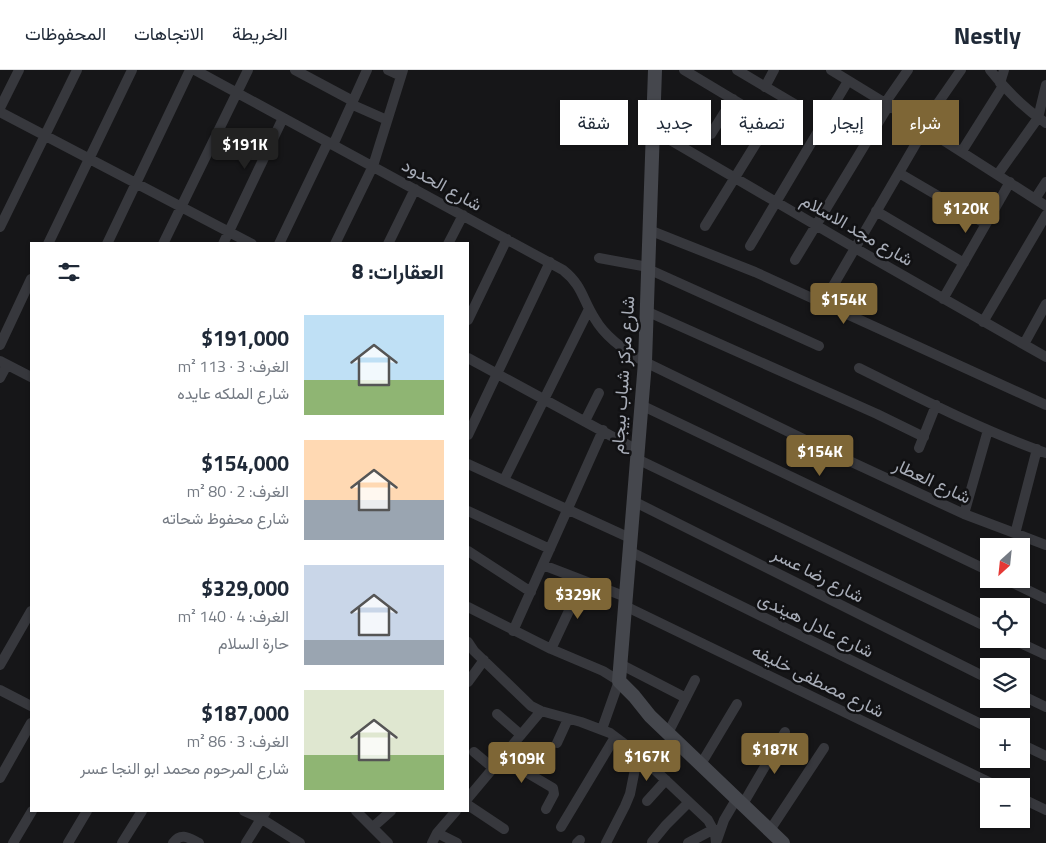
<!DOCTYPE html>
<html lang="ar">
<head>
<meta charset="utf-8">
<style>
  :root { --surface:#fff; --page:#f6f6f7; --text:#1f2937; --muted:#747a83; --line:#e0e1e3; --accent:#7e6636 }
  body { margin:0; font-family:"Titillium Web",Vazirmatn,sans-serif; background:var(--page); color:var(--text); direction:rtl; height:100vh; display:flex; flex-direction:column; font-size:19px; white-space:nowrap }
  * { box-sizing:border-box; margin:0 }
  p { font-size:16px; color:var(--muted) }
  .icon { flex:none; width:28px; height:28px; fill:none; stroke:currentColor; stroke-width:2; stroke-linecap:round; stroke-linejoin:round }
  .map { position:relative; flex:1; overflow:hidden; direction:ltr }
  .panel { position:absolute; left:30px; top:172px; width:439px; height:570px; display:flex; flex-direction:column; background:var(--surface); border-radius:0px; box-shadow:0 1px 4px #0004; direction:rtl }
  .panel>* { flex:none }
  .banner { position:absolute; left:484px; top:30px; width:475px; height:45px; direction:rtl; display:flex; gap:10px }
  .needle { width:32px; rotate:207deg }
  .controls { position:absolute; left:980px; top:468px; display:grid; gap:10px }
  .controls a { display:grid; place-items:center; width:50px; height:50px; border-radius:0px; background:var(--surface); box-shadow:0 1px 4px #0004; font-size:25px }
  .price { position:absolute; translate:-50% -42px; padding:0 11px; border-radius:5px; background:var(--accent); color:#fff; font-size:16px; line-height:32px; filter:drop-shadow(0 1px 2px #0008) }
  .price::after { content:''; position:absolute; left:50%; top:30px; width:15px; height:11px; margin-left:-8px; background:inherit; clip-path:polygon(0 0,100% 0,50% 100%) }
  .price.current { background:#222; color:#fff }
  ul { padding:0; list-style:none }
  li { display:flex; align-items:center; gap:15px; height:125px; padding:0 25px }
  li span { display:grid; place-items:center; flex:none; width:140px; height:100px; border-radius:0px; color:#555 }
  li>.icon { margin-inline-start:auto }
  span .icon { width:60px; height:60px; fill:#fffc; stroke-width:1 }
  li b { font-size:21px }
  h2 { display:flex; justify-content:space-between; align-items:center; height:60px; padding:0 25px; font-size:21px }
  .chip { padding:0 18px; border-radius:0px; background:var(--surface); box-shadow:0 1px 4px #0004; font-size:18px; line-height:45px }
  .chip.current { background:var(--accent); color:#fff }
  header { display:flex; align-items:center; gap:30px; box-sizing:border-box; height:70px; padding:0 25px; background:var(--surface); border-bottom:1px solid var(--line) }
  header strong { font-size:24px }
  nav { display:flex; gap:28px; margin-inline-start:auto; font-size:18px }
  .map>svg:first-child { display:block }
</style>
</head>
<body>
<header>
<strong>Nestly</strong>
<nav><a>الخريطة</a><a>الاتجاهات</a><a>المحفوظات</a></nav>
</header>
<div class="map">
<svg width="1046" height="773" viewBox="0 0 1046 773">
  <rect width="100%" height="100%" fill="#161618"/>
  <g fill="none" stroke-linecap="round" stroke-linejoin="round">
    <!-- street -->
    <path stroke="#37383d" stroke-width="10" d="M195,0L563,200C583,216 582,229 595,249C606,268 625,281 645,292L830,382L964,444L1046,475
      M295,0L351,30L353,35L387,50
      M388,0L401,6
      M684,0L764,48L766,54L765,59L705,156
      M737,0L798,36
      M831,0L885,33L1046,136
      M990,0C1006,20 1025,39 1046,53
      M1000,13L1004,0
      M765,17L774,0
      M885,33L908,0
      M0,38L19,0
      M0,42L252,174
      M922,56L961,0
      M653,60L855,178L1046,287
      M711,64L733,29
      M333,75L367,0
      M962,81L1003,16
      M899,103L986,154
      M998,104L1038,48L1046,15
      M1035,129L1046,112
      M876,141L964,193
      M0,157L77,0
      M649,160L755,202L1046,335
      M48,174L132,0
      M107,174L190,0
      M163,174L248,0
      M223,174L283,48
      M279,174L328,72
      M335,174L373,96L403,0
      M388,174L415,119
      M448,174L463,145
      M750,176L848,11
      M599,188L648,197
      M795,190L889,35
      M648,199L819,276
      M833,216L925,58
      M943,229L1010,112
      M646,241L877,344L924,367
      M468,250L507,169
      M983,252L1046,145
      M1024,274L1046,234
      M0,275L31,209
      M468,288L637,380
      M0,291L31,307
      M859,298C920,328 981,360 1046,383
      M0,308L7,295
      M641,335L989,501
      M585,351L599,323
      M468,365L550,192
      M919,378L936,335
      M637,389L989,558
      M468,394L630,468
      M504,410L589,239
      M633,431L989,609
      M468,441L550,479
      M964,444L988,360
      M1015,464L1037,379
      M468,481L531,522
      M629,481L989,658
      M543,495L626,527
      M1005,509L1046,529
      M625,536L997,716
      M468,537L551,579L603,601L619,611L602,659
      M513,561L603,360
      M1012,569L1046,585
      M468,572L474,581L531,636L541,641L581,652L610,663L638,684L708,750L715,763L716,773
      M551,579L583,511
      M620,594L686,628
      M0,595L31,541
      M468,612L484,590
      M0,620L31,636
      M1021,625L1046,637
      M497,644L521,665
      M668,663L695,610
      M557,673L568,649
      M1021,674L1046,686
      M474,682L493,698
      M502,688L553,718L554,724L546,739
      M701,694L737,634
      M0,708L31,653
      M468,728L541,641
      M1021,728L1046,740
      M647,731L666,710
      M743,734L785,662
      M468,735L504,759
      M244,741L262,749L300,773
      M356,741L388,773
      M373,757L391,741
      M561,757L615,667
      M770,760L824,678
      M437,763L457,773
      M717,770L724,750L737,728
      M652,772L666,755L689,732
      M13,773L32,741
      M68,773L87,741
      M122,773L142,741
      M173,773C181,762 189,768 199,773
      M246,773L266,741
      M432,773L437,763L456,741
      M577,773L580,770
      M606,773L625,736L630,724L638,684
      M688,773L714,759"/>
    <!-- secondary -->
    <path stroke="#45474d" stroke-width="14" d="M655,0L645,292L619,611L634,626L650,646L783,773"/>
  </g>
  <g text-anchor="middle" stroke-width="5" stroke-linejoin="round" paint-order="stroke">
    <!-- street labels -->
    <g font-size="18" fill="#a8adb8" stroke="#111113">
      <text transform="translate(442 115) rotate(29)" y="6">شارع الحدود</text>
      <text transform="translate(857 160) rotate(30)" y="6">شارع مجد الاسلام</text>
      <text transform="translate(623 305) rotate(-86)" y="6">شارع مركز شباب بيجام</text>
      <text transform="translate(932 411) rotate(25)" y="6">شارع العطار</text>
      <text transform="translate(818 505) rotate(27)" y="6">شارع رضا عسر</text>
      <text transform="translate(816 555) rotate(26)" y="6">شارع عادل هيندى</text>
      <text transform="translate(818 611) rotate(26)" y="6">شارع مصطفى خليفه</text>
    </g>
  </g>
</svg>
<div class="controls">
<a><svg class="needle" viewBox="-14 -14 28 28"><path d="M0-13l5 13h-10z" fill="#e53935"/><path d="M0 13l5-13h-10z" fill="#747a83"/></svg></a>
<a><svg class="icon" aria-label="locate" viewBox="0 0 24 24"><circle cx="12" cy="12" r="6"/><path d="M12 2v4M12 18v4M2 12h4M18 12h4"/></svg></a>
<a><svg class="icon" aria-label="layers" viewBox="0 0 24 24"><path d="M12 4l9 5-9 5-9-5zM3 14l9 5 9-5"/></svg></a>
<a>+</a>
<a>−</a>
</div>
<b class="price current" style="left:245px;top:100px">$191K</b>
<b class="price" style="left:966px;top:164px">$120K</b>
<b class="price" style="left:844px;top:255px">$154K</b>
<b class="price" style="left:820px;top:407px">$154K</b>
<b class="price" style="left:578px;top:550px">$329K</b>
<b class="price" style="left:775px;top:705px">$187K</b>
<b class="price" style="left:647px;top:712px">$167K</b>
<b class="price" style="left:522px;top:714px">$109K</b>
<div class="banner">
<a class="chip current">شراء</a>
<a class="chip">إيجار</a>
<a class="chip">تصفية</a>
<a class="chip">جديد</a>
<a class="chip">شقة</a>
</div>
<section class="panel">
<h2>العقارات: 8<svg class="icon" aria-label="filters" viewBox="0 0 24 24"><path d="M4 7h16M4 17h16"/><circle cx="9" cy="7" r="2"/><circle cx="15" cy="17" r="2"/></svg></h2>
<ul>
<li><span style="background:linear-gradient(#bfe0f5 65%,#8fb573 0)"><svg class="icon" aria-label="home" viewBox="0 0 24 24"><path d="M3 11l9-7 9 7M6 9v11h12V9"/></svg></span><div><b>$191,000</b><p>الغرف: 3 · 113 m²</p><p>شارع الملكه عايده</p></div></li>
<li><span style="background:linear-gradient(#ffd9b3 60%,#9aa5b1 0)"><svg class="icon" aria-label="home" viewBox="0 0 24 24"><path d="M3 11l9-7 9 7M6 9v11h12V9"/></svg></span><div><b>$154,000</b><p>الغرف: 2 · 80 m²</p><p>شارع محفوظ شحاته</p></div></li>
<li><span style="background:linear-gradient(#c9d6e8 75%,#9aa5b1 0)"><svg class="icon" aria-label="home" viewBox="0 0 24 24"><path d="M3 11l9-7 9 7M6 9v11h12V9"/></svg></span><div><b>$329,000</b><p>الغرف: 4 · 140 m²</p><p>حارة السلام</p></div></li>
<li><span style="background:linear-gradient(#dfe7d0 65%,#8fb573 0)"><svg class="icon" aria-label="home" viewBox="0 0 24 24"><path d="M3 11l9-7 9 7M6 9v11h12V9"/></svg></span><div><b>$187,000</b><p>الغرف: 3 · 86 m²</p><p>شارع المرحوم محمد ابو النجا عسر</p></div></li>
</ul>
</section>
</div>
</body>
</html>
